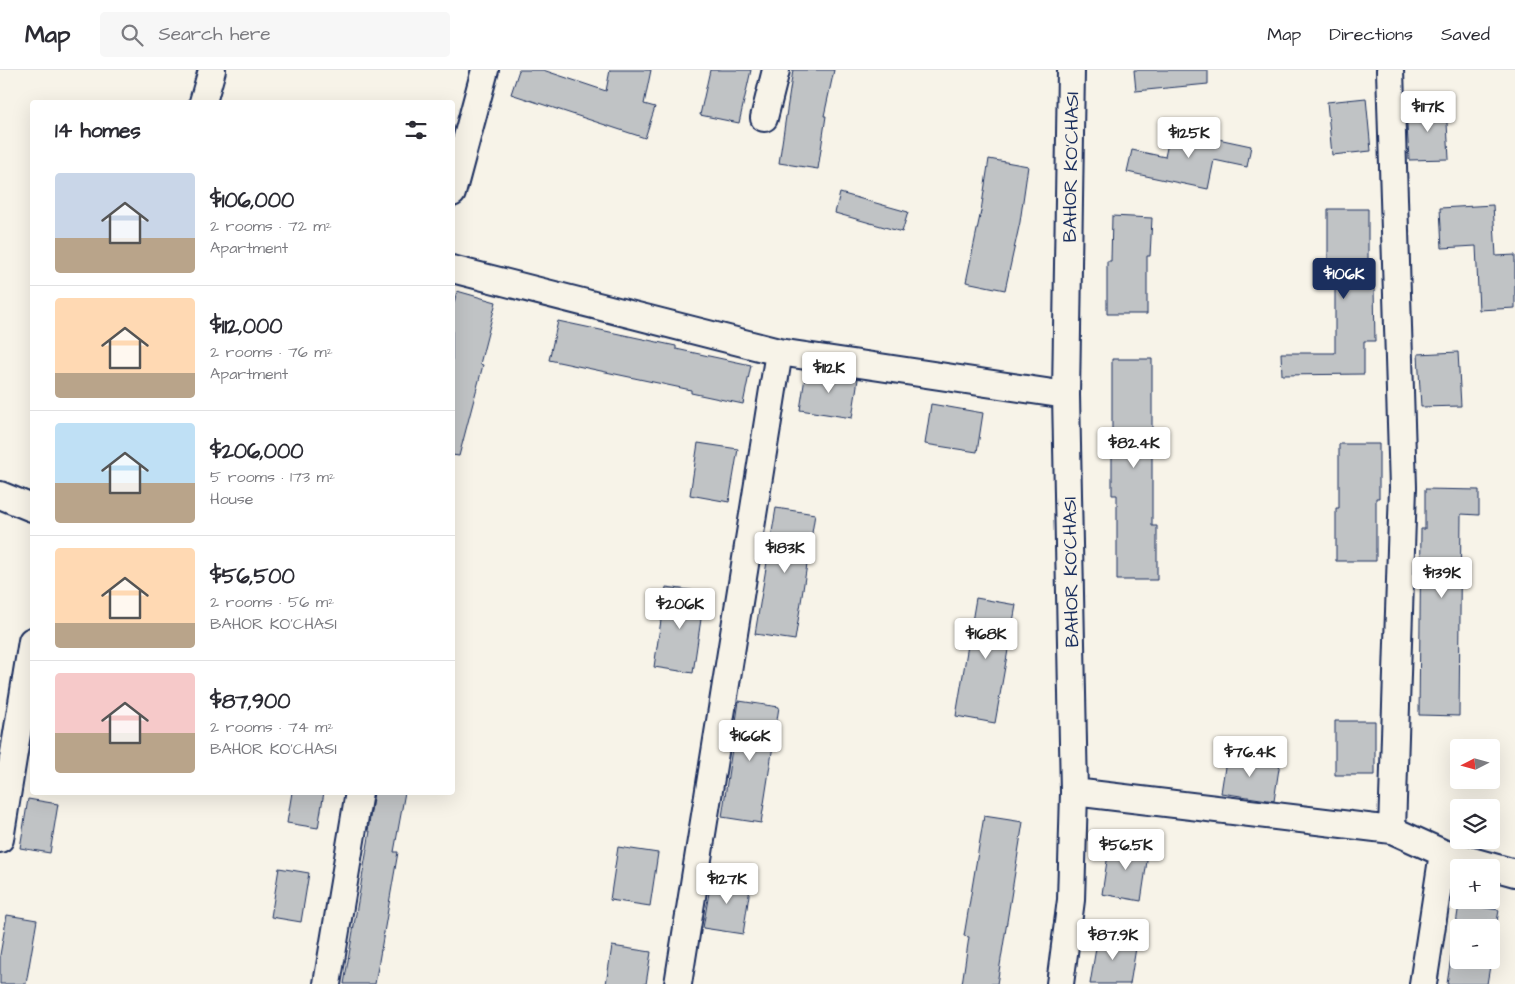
<!DOCTYPE html>
<html lang="en">
<head>
<meta charset="utf-8">
<style>
  :root { --surface:#fff; --page:#f7f7f7; --text:#2b2b33; --muted:#7c7c81; --line:#e1e1e2; --accent:#1b2f5e }
  body { margin:0; font-family:"Architects Daughter",sans-serif; background:var(--page); color:var(--text); height:100vh; display:flex; flex-direction:column; font-size:19px; white-space:nowrap }
  * { box-sizing:border-box; margin:0 }
  p { font-size:16px; color:var(--muted) }
  .icon { flex:none; width:28px; height:28px; fill:none; stroke:currentColor; stroke-width:2; stroke-linecap:round; stroke-linejoin:round }
  .map { position:relative; flex:1; overflow:hidden }
  .details { position:absolute; left:30px; top:30px; width:425px; height:695px; display:flex; flex-direction:column; background:var(--surface); border-radius:5px; box-shadow:0 5px 20px #0002 }
  .details>* { flex:none }
  .needle { width:32px; rotate:264deg }
  .controls { position:absolute; left:1450px; top:669px; display:grid; gap:10px }
  .controls a { display:grid; place-items:center; width:50px; height:50px; border-radius:5px; background:var(--surface); box-shadow:0 5px 20px #0002; font-size:25px }
  .price { position:absolute; translate:-50% -42px; padding:0 11px; border-radius:5px; background:#fff; color:#222; font-size:16px; line-height:32px; filter:drop-shadow(0 1px 2px #0008) }
  .price::after { content:''; position:absolute; left:50%; top:30px; width:15px; height:11px; margin-left:-8px; background:inherit; clip-path:polygon(0 0,100% 0,50% 100%) }
  .price.on { background:var(--accent); color:#fff }
  ul { padding:0; list-style:none }
  li { display:flex; align-items:center; gap:15px; height:125px; padding:0 25px }
  li+li { border-top:1px solid var(--line) }
  li span { display:grid; place-items:center; flex:none; width:140px; height:100px; border-radius:5px; color:#555 }
  li>.icon { margin-inline-start:auto }
  span .icon { width:60px; height:60px; fill:#fffc; stroke-width:1 }
  li b { font-size:21px }
  h2 { display:flex; justify-content:space-between; align-items:center; height:60px; padding:0 25px; font-size:21px }
  header { display:flex; align-items:center; gap:30px; box-sizing:border-box; height:70px; padding:0 25px; background:var(--surface); border-bottom:1px solid var(--line) }
  header strong { font-size:24px }
  nav { display:flex; gap:28px; margin-inline-start:auto; font-size:18px }
  .search { width:350px; height:45px; background:var(--page); display:flex; align-items:center; gap:12px; box-sizing:border-box; padding:0 18px; border-radius:5px; color:var(--muted); font-size:19px }
  .map>svg:first-child { display:block }
</style>
</head>
<body>
<header>
<strong>Map</strong>
<div class="search"><svg class="icon" aria-label="search" viewBox="0 0 24 24"><circle cx="10" cy="10" r="6"/><path d="M15 15l6 6"/></svg>Search here</div>
<nav><a>Map</a><a>Directions</a><a>Saved</a></nav>
</header>
<div class="map">
<svg width="1515" height="914" viewBox="0 0 1515 914">
  <rect width="100%" height="100%" fill="#f7f3e8"/>
  <filter id="ink" filterUnits="userSpaceOnUse"><feTurbulence type="fractalNoise" baseFrequency=".02" numOctaves="2"/><feDisplacementMap in="SourceGraphic" scale="10" xChannelSelector="R" yChannelSelector="G"/><feConvolveMatrix kernelMatrix="1 2 1 2 8 2 1 2 1" color-interpolation-filters="sRGB"/></filter>
  <g filter="url(#ink)">
    <!-- building -->
    <path fill="#c0c3c5" stroke="#1b2f5e" d="M519,0H543L606,21L610,0H651L644,34L655,37L645,68L511,24Z
      M710,0H751L739,53L700,45Z
      M793,0H834L824,46H826L818,99L779,93Z
      M1134,0H1208V14L1136,21Z
      M1366,28L1371,81L1332,85L1327,32Z
      M1446,35L1449,89L1409,90L1406,37Z
      M1171,59L1251,76L1247,97L1214,90L1208,119L1127,102L1132,80L1165,87Z
      M989,89L1028,96L1020,152L1005,220L966,212L981,141Z
      M840,123L908,142L902,162L835,143Z
      M1493,135L1496,186L1515,185V238L1479,240L1476,176L1442,178L1440,138Z
      M1328,139H1368V218H1374L1375,271H1364V304L1282,305L1281,283H1335V192H1328Z
      M1112,146L1152,148L1150,186H1147V244H1107V191H1111Z
      M457,221L496,232L480,294L483,295L459,386L452,385V240Z
      M558,251L676,276V279L751,295L743,334L691,323V320L549,290Z
      M1458,282L1461,336L1421,337L1418,284Z
      M1112,289H1152V456H1157V510H1117V425H1112Z
      M806,301L858,309L852,348L800,340Z
      M931,334L983,343L977,382L925,374Z
      M698,373L738,379L729,432L690,425Z
      M1339,374H1379V428H1376V491H1336V438H1339Z
      M1425,419L1479,420V445L1461,444L1459,646L1419,645L1421,459H1425Z
      M776,438L815,444L795,570L755,564Z
      M666,517L705,522L693,603L654,597Z
      M976,528L1016,535L995,653L956,646Z
      M739,631L779,637L761,753L722,747Z
      M1335,651H1375V705H1335Z
      M1227,684L1280,692L1274,731L1221,723Z
      M292,722H324L318,758L287,753Z
      M374,722H405L394,782H398L375,914H344L370,761H368Z
      M28,729L58,734L50,783L20,778Z
      M984,746L1023,752L997,914H962L969,867L964,866Z
      M1110,771L1149,778L1141,831L1102,824Z
      M618,777L658,783L650,836L610,830Z
      M279,798L309,803L301,852L271,847Z
      M712,805L751,812L743,864L703,858Z
      M1459,834L1499,840L1491,887V858H1459V890H1491L1487,914H1447Z
      M7,845L37,850L26,914H0V885Z
      M1098,866L1137,872L1130,914H1090Z
      M612,876L651,882L646,914H606Z"/>
    <g fill="none" stroke-linecap="round" stroke-linejoin="round">
      <defs>
        <path id="minor" d="M1390,0L1403,417L1392,760
          M203,32L212,0
          M764,48L776,0
          M452,123L485,0
          M452,199L779,282L1066,325
          M0,425L32,438
          M1074,722L1392,760L1443,783L1515,803
          M0,769L32,571
          M327,914L359,722
          M678,914L779,282
          M1060,914L1071,830L1074,722L1066,325L1071,0
          M1423,914L1443,783"/>
      </defs>
      <!-- minor casing -->
      <use href="#minor" stroke="#1b2f5e" stroke-width="30"/>
      <!-- minor -->
      <use href="#minor" stroke="#f7f3e8" stroke-width="26"/>
    </g>
  </g>
  <g text-anchor="middle" stroke-width="4.5" stroke-linejoin="round" paint-order="stroke">
    <!-- street labels -->
    <g font-size="19" fill="#1b2f5e" stroke="#f7f3e8">
      <text transform="translate(1070 97) rotate(-89)" y="7">BAHOR KO'CHASI</text>
      <text transform="translate(1070 502) rotate(-91)" y="7">BAHOR KO'CHASI</text>
    </g>
  </g>
</svg>
<div class="controls">
<a><svg class="needle" viewBox="-14 -14 28 28"><path d="M0-13l5 13h-10z" fill="#e53935"/><path d="M0 13l5-13h-10z" fill="#7c7c81"/></svg></a>
<a><svg class="icon" aria-label="layers" viewBox="0 0 24 24"><path d="M12 4l9 5-9 5-9-5zM3 14l9 5 9-5"/></svg></a>
<a>+</a>
<a>−</a>
</div>
<b class="price" style="left:1428px;top:63px">$117K</b>
<b class="price" style="left:1189px;top:89px">$125K</b>
<b class="price on" style="left:1344px;top:230px">$106K</b>
<b class="price" style="left:829px;top:324px">$112K</b>
<b class="price" style="left:1134px;top:399px">$82.4K</b>
<b class="price" style="left:785px;top:504px">$183K</b>
<b class="price" style="left:1442px;top:529px">$139K</b>
<b class="price" style="left:680px;top:560px">$206K</b>
<b class="price" style="left:986px;top:590px">$168K</b>
<b class="price" style="left:750px;top:692px">$166K</b>
<b class="price" style="left:1250px;top:708px">$76.4K</b>
<b class="price" style="left:1126px;top:801px">$56.5K</b>
<b class="price" style="left:727px;top:835px">$127K</b>
<b class="price" style="left:1113px;top:891px">$87.9K</b>
<section class="details">
<h2>14 homes<svg class="icon" aria-label="filters" viewBox="0 0 24 24"><path d="M4 7h16M4 17h16"/><circle cx="9" cy="7" r="2"/><circle cx="15" cy="17" r="2"/></svg></h2>
<ul>
<li><span style="background:linear-gradient(#c9d6e8 65%,#b9a48a 0)"><svg class="icon" aria-label="home" viewBox="0 0 24 24"><path d="M3 11l9-7 9 7M6 9v11h12V9"/></svg></span><div><b>$106,000</b><p>2 rooms · 72 m²</p><p>Apartment</p></div></li>
<li><span style="background:linear-gradient(#ffd9b3 75%,#b9a48a 0)"><svg class="icon" aria-label="home" viewBox="0 0 24 24"><path d="M3 11l9-7 9 7M6 9v11h12V9"/></svg></span><div><b>$112,000</b><p>2 rooms · 76 m²</p><p>Apartment</p></div></li>
<li><span style="background:linear-gradient(#bfe0f5 60%,#b9a48a 0)"><svg class="icon" aria-label="home" viewBox="0 0 24 24"><path d="M3 11l9-7 9 7M6 9v11h12V9"/></svg></span><div><b>$206,000</b><p>5 rooms · 173 m²</p><p>House</p></div></li>
<li><span style="background:linear-gradient(#ffd9b3 75%,#b9a48a 0)"><svg class="icon" aria-label="home" viewBox="0 0 24 24"><path d="M3 11l9-7 9 7M6 9v11h12V9"/></svg></span><div><b>$56,500</b><p>2 rooms · 56 m²</p><p>BAHOR KO'CHASI</p></div></li>
<li><span style="background:linear-gradient(#f6c9c9 60%,#b9a48a 0)"><svg class="icon" aria-label="home" viewBox="0 0 24 24"><path d="M3 11l9-7 9 7M6 9v11h12V9"/></svg></span><div><b>$87,900</b><p>2 rooms · 74 m²</p><p>BAHOR KO'CHASI</p></div></li>
</ul>
</section>
</div>
</body>
</html>
